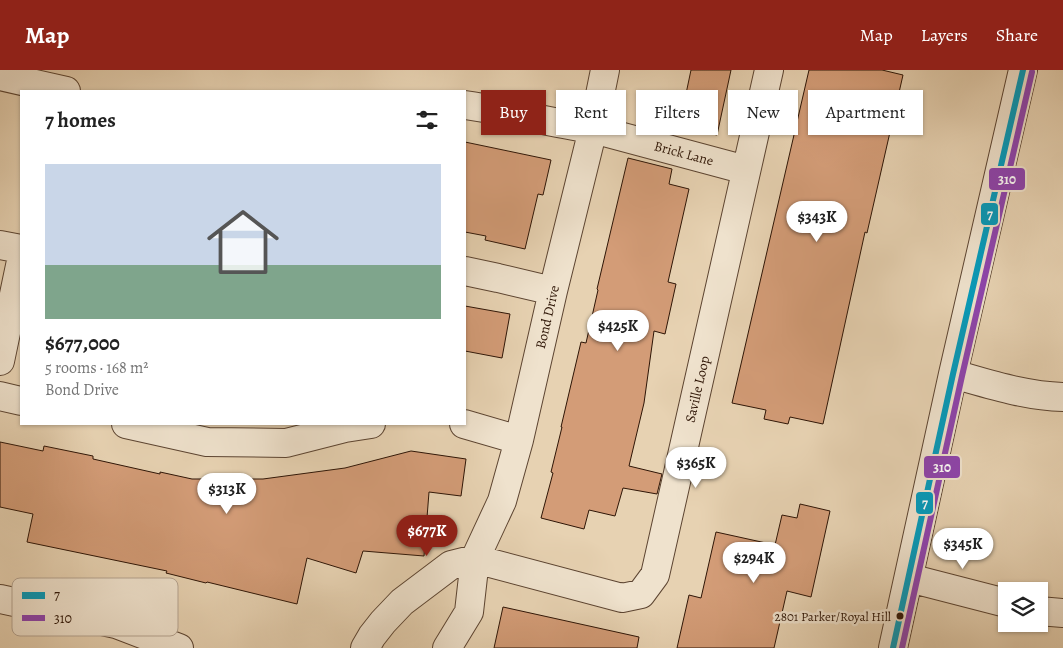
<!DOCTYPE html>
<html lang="en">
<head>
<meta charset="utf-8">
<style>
  :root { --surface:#fff; --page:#f2f2f2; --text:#222; --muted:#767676; --line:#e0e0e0; --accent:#8f2418 }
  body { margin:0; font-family:Alegreya,serif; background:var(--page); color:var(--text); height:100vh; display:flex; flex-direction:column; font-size:19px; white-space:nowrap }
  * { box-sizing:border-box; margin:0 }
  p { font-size:16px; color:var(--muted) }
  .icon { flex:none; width:28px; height:28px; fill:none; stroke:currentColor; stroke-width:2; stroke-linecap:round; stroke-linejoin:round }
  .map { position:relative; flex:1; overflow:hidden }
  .drawer { position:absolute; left:20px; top:20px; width:446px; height:335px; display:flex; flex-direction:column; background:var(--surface); border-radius:0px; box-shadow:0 1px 4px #0004 }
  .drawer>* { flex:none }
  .hud { position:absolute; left:481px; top:20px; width:475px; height:45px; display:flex; gap:10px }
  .tools { position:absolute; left:998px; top:512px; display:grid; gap:10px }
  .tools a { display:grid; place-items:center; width:50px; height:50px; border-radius:0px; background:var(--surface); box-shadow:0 1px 4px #0004; font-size:25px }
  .price { position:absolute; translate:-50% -42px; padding:0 11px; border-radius:18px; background:#fff; color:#222; font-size:16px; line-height:32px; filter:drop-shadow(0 1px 2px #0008) }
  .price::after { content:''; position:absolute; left:50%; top:30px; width:15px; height:11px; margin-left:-8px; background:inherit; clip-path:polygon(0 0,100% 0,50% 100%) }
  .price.on { background:var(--accent); color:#fff }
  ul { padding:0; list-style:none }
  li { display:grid; align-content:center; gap:10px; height:265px; padding:0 25px }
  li+li { border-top:1px solid var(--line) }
  li span { display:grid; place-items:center; height:155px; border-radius:0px; color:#555 }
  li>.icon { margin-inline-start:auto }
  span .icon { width:90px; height:90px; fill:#fffc; stroke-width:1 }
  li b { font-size:21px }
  h2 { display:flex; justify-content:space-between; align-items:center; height:60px; padding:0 25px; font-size:21px }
  .pill { padding:0 18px; border-radius:0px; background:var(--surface); box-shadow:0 1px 4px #0004; font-size:18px; line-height:45px }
  .pill.on { background:var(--accent); color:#fff }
  header { display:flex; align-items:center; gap:30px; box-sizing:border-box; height:70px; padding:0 25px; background:var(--accent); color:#fff }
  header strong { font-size:24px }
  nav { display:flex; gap:28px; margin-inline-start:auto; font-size:18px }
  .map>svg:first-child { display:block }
</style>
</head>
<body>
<header>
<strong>Map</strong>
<nav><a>Map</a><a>Layers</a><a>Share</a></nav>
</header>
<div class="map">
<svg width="1063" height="578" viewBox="0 0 1063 578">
  <rect width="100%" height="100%" fill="#e7d2b2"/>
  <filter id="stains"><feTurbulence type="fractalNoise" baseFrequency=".004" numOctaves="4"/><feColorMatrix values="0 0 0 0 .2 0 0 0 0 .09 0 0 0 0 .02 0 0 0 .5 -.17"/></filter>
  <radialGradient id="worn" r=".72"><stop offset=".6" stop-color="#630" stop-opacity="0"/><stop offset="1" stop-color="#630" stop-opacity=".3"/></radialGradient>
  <!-- building -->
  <path fill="#d39c77" stroke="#2e1506" d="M691,0H731L717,65L679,57Z
    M809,0H882L903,5L867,163L865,162L823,354L790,347L788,354L764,349L766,340L732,333Z
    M465,72L551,90L543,125L538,124L525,179L485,170L486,166L465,162Z
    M628,88L672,99L669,114L689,119L668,212L676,214L665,264L654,261L644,333L629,396L662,404L657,424L623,418L615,446L589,440L584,459L541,448L553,403L551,402L562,357H561L581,272L586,273L598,220L597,219Z
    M465,236L510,244L502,288L465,281Z
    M0,372L43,381L44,376L93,386V389L160,404V402L192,409H263L345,398L411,381L466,389L461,426L429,422L424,486L363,481L356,503L307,488L297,534L207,512L206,513L166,503L167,501L27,472L33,444L0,437Z
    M800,434L830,441L811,527L787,521L774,578H677L689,525L701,528L716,462L775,475L782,445L797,448Z
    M503,537L639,567L637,578H494Z"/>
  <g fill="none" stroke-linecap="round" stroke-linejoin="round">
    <defs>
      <path id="minor" d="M0,6L66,21
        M465,35C508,41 550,53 593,59L746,100
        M0,175L21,179
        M465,201L498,208L553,221
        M0,291L21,191
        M953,304C989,314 1025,326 1063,327
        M0,326L21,331
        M126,354L207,372L286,373L345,358L371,354
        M464,354L519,370
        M909,508L1006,533
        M0,529L116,554L179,578
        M1039,541L1063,543
        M365,578L372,566L383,552L402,532L451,495L475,489L622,528L641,524L655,505L769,0
        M447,578L469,542L475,489L502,431L519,370L553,221L593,59L605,0
        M893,578L953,304L1023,0"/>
    </defs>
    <!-- minor casing -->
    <use href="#minor" stroke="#5c4431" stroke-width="30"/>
    <!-- minor -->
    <use href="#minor" stroke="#efe2cd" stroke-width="28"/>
    <defs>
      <path id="bus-1" d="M893,578L953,304L1023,0"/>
      <path id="bus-2" d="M902,578L962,306L1032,2"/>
    </defs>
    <!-- bus-1 casing -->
    <use href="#bus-1" stroke="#efe2cd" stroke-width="10"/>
    <!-- bus-2 casing -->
    <use href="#bus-2" stroke="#efe2cd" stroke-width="10"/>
    <!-- bus-1 -->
    <use href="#bus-1" stroke="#059aba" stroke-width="6"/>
    <!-- bus-2 -->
    <use href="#bus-2" stroke="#8e44ad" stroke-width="6"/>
  </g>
  <!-- markers -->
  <circle fill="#2e1506" stroke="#efe2cd" stroke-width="2" cx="900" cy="546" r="4.5"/>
  <g text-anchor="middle" stroke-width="5" stroke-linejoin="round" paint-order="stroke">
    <!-- bus labels -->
    <g font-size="13" fill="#2e1506" stroke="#efe2cd" text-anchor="end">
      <text x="891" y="551">2801 Parker/Royal Hill</text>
    </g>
    <!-- street labels -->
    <g font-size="14" fill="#2e1506" stroke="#efe2cd">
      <text transform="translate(684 83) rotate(15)" y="5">Brick Lane</text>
      <text transform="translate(547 247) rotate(-77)" y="5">Bond Drive</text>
      <text transform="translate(697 319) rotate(-77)" y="5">Saville Loop</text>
    </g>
  </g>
  <!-- legend -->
  <rect x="12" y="508" width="166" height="58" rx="8" fill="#efe2cd" stroke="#b5a491" stroke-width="1"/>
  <rect x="22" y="522" width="23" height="7" fill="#059aba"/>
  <rect x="22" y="545" width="23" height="6" fill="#8e44ad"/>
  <g font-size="14" fill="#2e1506">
    <text x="54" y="530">7</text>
    <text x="54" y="553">310</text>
  </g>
  <g stroke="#efe2cd" stroke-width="2">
    <rect x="988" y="97" width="38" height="24" rx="5" fill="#8e44ad"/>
    <rect x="980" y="132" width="19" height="24" rx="5" fill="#059aba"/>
    <rect x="923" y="385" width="38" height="24" rx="5" fill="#8e44ad"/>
    <rect x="915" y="421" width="19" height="24" rx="5" fill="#059aba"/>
  </g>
  <g font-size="14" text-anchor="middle" font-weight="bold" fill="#fff">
    <text x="1007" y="114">310</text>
    <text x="990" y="149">7</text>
    <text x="942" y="402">310</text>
    <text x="925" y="438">7</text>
  </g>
  <rect width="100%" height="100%" filter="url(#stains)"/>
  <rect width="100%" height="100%" fill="url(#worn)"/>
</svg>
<div class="tools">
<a><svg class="icon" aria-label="layers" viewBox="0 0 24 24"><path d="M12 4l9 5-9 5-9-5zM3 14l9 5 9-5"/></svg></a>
</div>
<b class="price" style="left:817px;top:173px">$343K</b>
<b class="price" style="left:618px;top:282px">$425K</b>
<b class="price" style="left:696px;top:419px">$365K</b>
<b class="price" style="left:227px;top:445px">$313K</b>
<b class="price on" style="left:427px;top:487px">$677K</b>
<b class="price" style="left:963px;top:500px">$345K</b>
<b class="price" style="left:754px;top:514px">$294K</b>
<div class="hud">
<a class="pill on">Buy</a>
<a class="pill">Rent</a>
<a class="pill">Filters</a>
<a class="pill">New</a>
<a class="pill">Apartment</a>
</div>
<section class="drawer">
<h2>7 homes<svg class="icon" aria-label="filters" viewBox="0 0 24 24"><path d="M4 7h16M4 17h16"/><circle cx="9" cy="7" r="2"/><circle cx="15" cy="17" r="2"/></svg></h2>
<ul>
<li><span style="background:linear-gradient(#c9d6e8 65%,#7fa58c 0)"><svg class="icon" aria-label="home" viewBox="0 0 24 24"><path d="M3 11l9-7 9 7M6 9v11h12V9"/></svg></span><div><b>$677,000</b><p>5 rooms · 168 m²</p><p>Bond Drive</p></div></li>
</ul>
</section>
</div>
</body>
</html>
